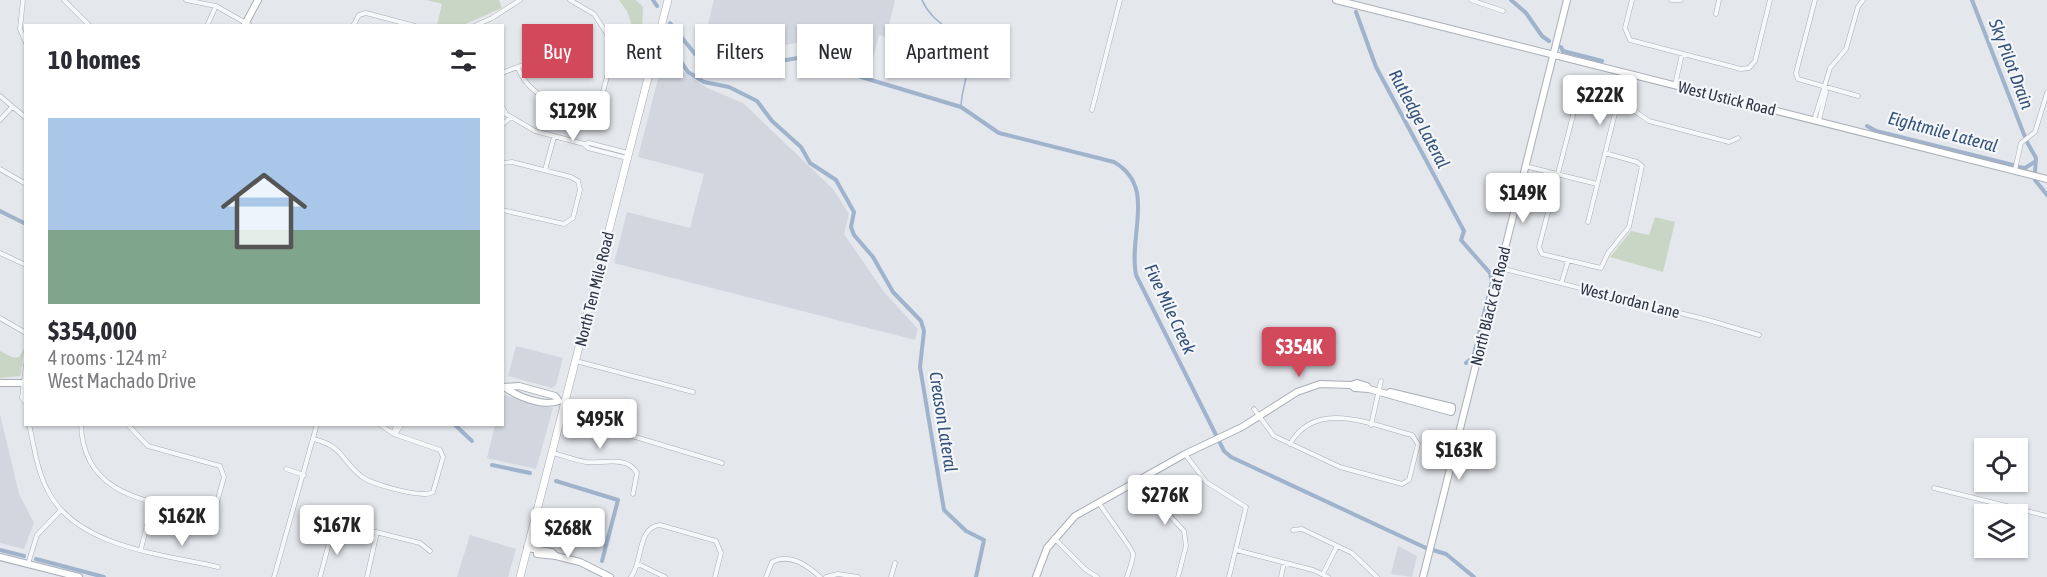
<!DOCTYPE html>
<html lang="en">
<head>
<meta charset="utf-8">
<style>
  :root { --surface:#fff; --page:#f7f7f7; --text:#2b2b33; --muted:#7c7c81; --accent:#d1495b }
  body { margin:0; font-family:"Asap Condensed",sans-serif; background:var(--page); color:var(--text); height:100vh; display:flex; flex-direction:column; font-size:22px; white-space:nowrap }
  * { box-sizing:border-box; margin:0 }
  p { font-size:20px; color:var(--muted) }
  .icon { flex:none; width:33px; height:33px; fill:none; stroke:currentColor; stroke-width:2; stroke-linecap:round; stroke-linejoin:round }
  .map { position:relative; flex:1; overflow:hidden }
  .panel { position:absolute; left:24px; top:24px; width:480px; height:402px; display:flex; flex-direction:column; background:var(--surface); border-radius:0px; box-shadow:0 2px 4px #0004 }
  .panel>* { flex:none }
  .hud { position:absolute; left:522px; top:24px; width:570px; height:54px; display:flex; gap:12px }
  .fabs { position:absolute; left:1974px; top:438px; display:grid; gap:12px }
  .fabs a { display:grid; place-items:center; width:54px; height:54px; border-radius:0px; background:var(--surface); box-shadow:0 2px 4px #0004; font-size:30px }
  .price { position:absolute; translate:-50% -51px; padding:0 14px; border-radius:6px; background:#fff; color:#222; font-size:20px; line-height:39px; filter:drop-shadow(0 2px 3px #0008) }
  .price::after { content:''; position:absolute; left:50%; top:36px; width:18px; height:14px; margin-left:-9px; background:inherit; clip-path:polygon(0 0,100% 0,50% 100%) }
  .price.on { background:var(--accent); color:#fff }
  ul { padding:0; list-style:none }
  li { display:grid; align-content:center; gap:12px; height:318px; padding:0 24px }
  li span { display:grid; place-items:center; height:186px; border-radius:0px; color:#555 }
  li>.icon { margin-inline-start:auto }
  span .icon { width:108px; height:108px; fill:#fffc; stroke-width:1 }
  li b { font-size:26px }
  h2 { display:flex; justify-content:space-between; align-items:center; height:72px; padding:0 24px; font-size:26px }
  .chip { padding:0 21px; border-radius:0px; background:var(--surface); box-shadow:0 2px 4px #0004; font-size:21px; line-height:54px }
  .chip.on { background:var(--accent); color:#fff }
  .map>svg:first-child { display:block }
</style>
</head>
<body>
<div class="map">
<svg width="2047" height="577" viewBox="0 0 2047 577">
  <rect width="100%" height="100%" fill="#e4e7ec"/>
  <!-- built -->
  <path fill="#d2d6de" d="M714,0H895L886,37L879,35L872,63L802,42L750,51L704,40Z
    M667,44L684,72L707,88L743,103L833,189L849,214L844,234L884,292L918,329L915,340L614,263L627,212L690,228L704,174L638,157Z
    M516,346L563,358L556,385L552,388L508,376Z
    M503,395L553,408L536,469L487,458L495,425L502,424Z
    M0,414L19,494L34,523L24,549L0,543Z
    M470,535L516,549L508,577H457Z
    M1398,546L1417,556L1412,577L1391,574Z"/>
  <!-- green -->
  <path fill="#c9d6c5" d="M427,0H499L502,8L463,25H437L442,4Z
    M619,0H636L643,7L641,54L627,11Z
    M933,33C946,43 957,58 948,75L929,70Z
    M1655,217L1675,222L1663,272L1610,257L1631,231L1649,235Z
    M25,347L20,376L0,378V351L14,358L19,357Z"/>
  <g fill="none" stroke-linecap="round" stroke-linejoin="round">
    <!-- stream -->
    <path stroke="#9fb4cc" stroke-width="1.5" d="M922,0C935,30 965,28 967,61C969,76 961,91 961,107"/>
    <!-- canal -->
    <path stroke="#9fb4cc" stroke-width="4" d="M653,0L657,6
      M1511,0L1526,13L1542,36L1549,41
      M1972,0L2025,137
      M1356,12L1376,67L1464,231L1461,240L1490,273L1492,282L1473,358L1466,363
      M670,23L695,54L750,66L798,58L961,107L999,133L1114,162C1157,187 1128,233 1136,275L1224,451L1231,457L1426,548L1446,554L1474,577
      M668,43L688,72L704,82L729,87L757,101L772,121L801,147L810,163L836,180L854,212L851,227L854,235L873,257L893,292L921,321L924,331L920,367L944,510L966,531L984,540L976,577
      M1561,47L1563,51L1602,61
      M1867,126L1876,131L2013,165
      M2027,142L2036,158L2035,172
      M2018,167L2025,168L2036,161
      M2035,180L2047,195
      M0,211L26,224
      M454,424L472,441
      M492,465L530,473
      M556,481L618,500L602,561
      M0,550L24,556
      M36,559L104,577"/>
    <defs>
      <path id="street" d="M23,0L20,29L26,43
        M64,0L90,26
        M186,0L216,6L251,26
        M1471,0L1503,11
        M1632,0L1625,28L1630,40L1741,69L1749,68L1755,61L1770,0
        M1671,0H1681
        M1815,0L1796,73L1798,79L1858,96
        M1716,14L1719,0
        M207,26L216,6
        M353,26L359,15L366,13L415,26
        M474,26L492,18L520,0
        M518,68C530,98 563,109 593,109L600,103L612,58L611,40L594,14L570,0
        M502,73L552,54
        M1675,85L1682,54
        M1824,88L1830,68L1846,49L1858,7L1863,0
        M0,96L26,118
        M502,106L506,114L502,113
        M1092,110L1120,0
        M506,114L535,131L584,144
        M0,120L12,107
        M1814,120L1824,88L1826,92L1819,121
        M502,125L511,117
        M1605,153L1637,162L1642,166L1629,227L1608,253L1601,268L1542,254L1539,247L1578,96L1629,107L1649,121L1729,142L1738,138
        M627,158L588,148L584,144L589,143L628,153
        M502,163L512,162L571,177L578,181L580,190L573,218L564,224L502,210
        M1525,166L1597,184
        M0,169L26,184
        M545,170L554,137
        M2015,170L2021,143L2035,132L2047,93
        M1588,222L1625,73
        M0,253L26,265
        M1500,268L1708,320L1759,335
        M1562,281L1568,261
        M0,318L26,333
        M576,361L693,392
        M26,364L22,398L25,402L26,400
        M565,405L576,412L578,419L582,421L722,463
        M1254,409L1274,436L1340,467L1402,484L1409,480L1418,444L1412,435C1372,425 1316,398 1290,444
        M29,424C34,446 37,471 48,491C76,547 162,554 218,567
        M81,424C83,498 151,501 207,515L214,513L224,477L220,466L148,446L127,424
        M1371,425L1381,381
        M394,434L396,424
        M395,434L402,424
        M314,439C344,447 340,459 361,476C370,484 423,499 433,492L443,457L440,450L394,434L379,424
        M553,453C564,456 575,460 586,462C602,464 627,455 637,473L633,494
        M1185,454L1206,482L1246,507L1229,577
        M286,469L304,475
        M1142,479L1156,501L1184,531L1186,546L1178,577
        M1934,488L2047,516
        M1099,503C1104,512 1133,549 1133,554C1133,561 1129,570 1127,577
        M1293,530L1302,529L1352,553L1377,577
        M1054,538L1085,569L1097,577
        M141,549L153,501
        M1236,550L1313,570L1328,577
        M28,564L37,535L61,510
        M638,564L665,577
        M1323,574L1337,546
        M274,577L317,424
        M320,577L333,528L339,523L420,543L430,551
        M367,577L377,532
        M631,577C643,562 637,527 660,525L716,541L721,553L715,577
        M766,577L772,562C790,553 807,565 820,577
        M826,577L838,574L858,577
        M891,577L895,563
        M1281,577L1284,563"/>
      <path id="secondary" d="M1336,0L2047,179
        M244,26L258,0
        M0,383H26
        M1357,383L1367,386L1369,389L1355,388L1351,385Z
        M502,387L519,386L555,396L559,401C544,407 518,397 506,388
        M1369,389L1451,412L1452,410V407L1390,392L1388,394
        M527,548L552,552L556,556L537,554V550
        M556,556L580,562L610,577
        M0,557L79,577
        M1036,577L1047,548L1075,516L1185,454L1242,427L1297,392L1320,384L1351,385
        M1423,577L1567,0"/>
      <path id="primary" d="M520,577L668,0"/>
    </defs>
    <!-- street casing -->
    <use href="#street" stroke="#a9aeb7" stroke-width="5"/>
    <!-- secondary casing -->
    <use href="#secondary" stroke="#a9aeb7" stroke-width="8"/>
    <!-- primary casing -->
    <use href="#primary" stroke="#a3abb8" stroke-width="8"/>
    <!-- street -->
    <use href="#street" stroke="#f7f8fa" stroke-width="4"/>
    <!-- secondary -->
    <use href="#secondary" stroke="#fff" stroke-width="6"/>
    <!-- primary -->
    <use href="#primary" stroke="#fff" stroke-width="7"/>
  </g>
  <g text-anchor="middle" stroke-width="4.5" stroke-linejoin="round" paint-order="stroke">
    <!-- street labels -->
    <g font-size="16" fill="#2b3445" stroke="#f4f6f9">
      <text transform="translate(1727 98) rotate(14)" y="6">West Ustick Road</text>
      <text transform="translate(594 289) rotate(-76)" y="6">North Ten Mile Road</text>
      <text transform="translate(1630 300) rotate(14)" y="6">West Jordan Lane</text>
      <text transform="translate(1490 306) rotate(-76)" y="6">North Black Cat Road</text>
    </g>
    <!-- water labels -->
    <g font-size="18" font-style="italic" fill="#34527a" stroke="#f4f6f9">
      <text transform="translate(2011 64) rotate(69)" y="6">Sky Pilot Drain</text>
      <text transform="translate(1419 119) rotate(62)" y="6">Rutledge Lateral</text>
      <text transform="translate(1943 132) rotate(15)" y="6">Eightmile Lateral</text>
      <text transform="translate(1170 309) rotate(65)" y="6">Five Mile Creek</text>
      <text transform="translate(943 422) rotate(81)" y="6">Creason Lateral</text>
    </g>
  </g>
</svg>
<div class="fabs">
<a><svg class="icon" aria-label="locate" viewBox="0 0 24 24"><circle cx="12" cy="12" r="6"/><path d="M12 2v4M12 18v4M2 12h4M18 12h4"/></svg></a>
<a><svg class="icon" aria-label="layers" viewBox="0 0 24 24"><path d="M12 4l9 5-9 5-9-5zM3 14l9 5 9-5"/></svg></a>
</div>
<b class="price" style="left:1600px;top:126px">$222K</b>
<b class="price" style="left:573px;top:142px">$129K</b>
<b class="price" style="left:1523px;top:224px">$149K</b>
<b class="price on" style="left:1299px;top:378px">$354K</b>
<b class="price" style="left:600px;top:450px">$495K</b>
<b class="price" style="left:1459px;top:481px">$163K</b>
<b class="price" style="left:1165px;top:526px">$276K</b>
<b class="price" style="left:182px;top:547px">$162K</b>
<b class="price" style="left:337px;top:556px">$167K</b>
<b class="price" style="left:568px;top:559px">$268K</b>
<div class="hud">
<a class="chip on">Buy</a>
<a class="chip">Rent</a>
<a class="chip">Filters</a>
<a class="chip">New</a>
<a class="chip">Apartment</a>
</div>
<section class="panel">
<h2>10 homes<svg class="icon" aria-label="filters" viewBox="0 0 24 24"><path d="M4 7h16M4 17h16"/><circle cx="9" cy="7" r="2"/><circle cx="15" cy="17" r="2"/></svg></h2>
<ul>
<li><span style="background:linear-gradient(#a9c7e8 60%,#7fa58c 0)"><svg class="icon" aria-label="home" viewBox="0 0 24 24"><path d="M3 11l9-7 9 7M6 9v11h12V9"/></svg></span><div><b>$354,000</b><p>4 rooms · 124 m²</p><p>West Machado Drive</p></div></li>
</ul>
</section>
</div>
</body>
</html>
